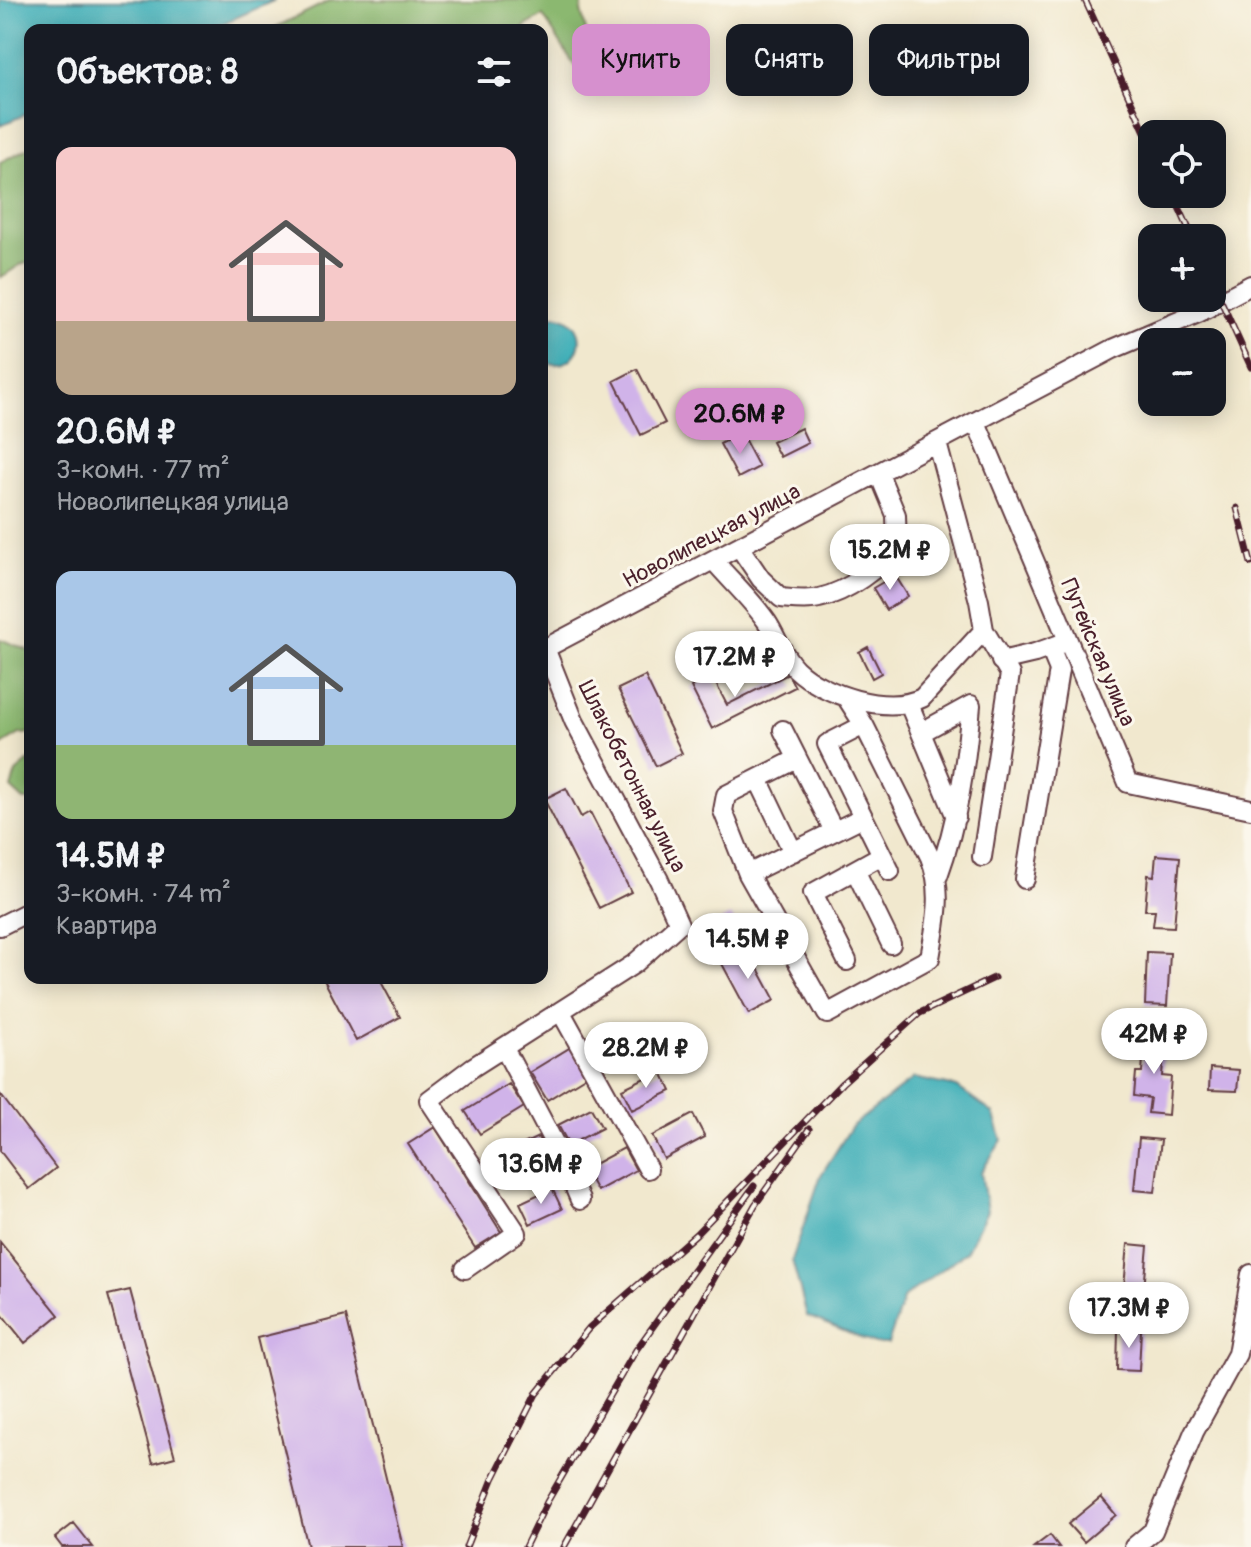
<!DOCTYPE html>
<html lang="ru">
<head>
<meta charset="utf-8">
<style>
  :root { --surface:#171b24; --page:#20242c; --text:#f1f3f6; --muted:#9ea1a6; --accent:#d690ce }
  body { margin:0; font-family:Pangolin,sans-serif; background:var(--page); color:var(--text); height:100vh; display:flex; flex-direction:column; font-size:30px; white-space:nowrap }
  * { box-sizing:border-box; margin:0 }
  p { font-size:26px; color:var(--muted) }
  .icon { flex:none; width:44px; height:44px; fill:none; stroke:currentColor; stroke-width:2; stroke-linecap:round; stroke-linejoin:round }
  .map { position:relative; flex:1; overflow:hidden }
  .panel { position:absolute; left:24px; top:24px; width:524px; height:960px; display:flex; flex-direction:column; background:var(--surface); border-radius:16px; box-shadow:0 4px 20px #0003 }
  .panel>* { flex:none }
  .guide { position:absolute; left:572px; top:24px; width:558px; height:72px; display:flex; gap:16px }
  .buttons { position:absolute; left:1138px; top:120px; display:grid; gap:16px }
  .buttons a { display:grid; place-items:center; width:88px; height:88px; border-radius:16px; background:var(--surface); box-shadow:0 4px 20px #0003; font-size:40px }
  .price { position:absolute; translate:-50% -68px; padding:0 18px; border-radius:28px; background:#fff; color:#222; font-size:26px; line-height:52px; filter:drop-shadow(0 2px 4px #0008) }
  .price::after { content:''; position:absolute; left:50%; top:48px; width:24px; height:18px; margin-left:-12px; background:inherit; clip-path:polygon(0 0,100% 0,50% 100%) }
  .price.selected { background:var(--accent); color:#111 }
  ul { padding:0; list-style:none }
  li { display:grid; align-content:center; gap:16px; height:424px; padding:0 32px }
  li span { display:grid; place-items:center; height:248px; border-radius:16px; color:#555 }
  li>.icon { margin-inline-start:auto }
  span .icon { width:144px; height:144px; fill:#fffc; stroke-width:1 }
  li b { font-size:34px }
  h2 { display:flex; justify-content:space-between; align-items:center; height:96px; padding:0 32px; font-size:34px }
  .pill { padding:0 28px; border-radius:16px; background:var(--surface); box-shadow:0 4px 20px #0003; font-size:28px; line-height:72px }
  .pill.selected { background:var(--accent); color:#111 }
  .map>svg:first-child { display:block }
</style>
</head>
<body>
<div class="map">
<svg width="1251" height="1547" viewBox="0 0 1251 1547">
  <rect width="100%" height="100%" fill="#fbf7ec"/>
  <filter id="ink" filterUnits="userSpaceOnUse"><feTurbulence type="fractalNoise" baseFrequency=".0125" numOctaves="2"/><feDisplacementMap in="SourceGraphic" scale="16" xChannelSelector="R" yChannelSelector="G"/><feConvolveMatrix kernelMatrix="1 2 1 2 8 2 1 2 1" color-interpolation-filters="sRGB"/></filter>
  <filter id="wash" filterUnits="userSpaceOnUse"><feTurbulence type="fractalNoise" baseFrequency=".006" numOctaves="4" result="noise"/><feDisplacementMap in="SourceGraphic" scale="32" xChannelSelector="R" yChannelSelector="G"/><feGaussianBlur stdDeviation="1.8" result="paint"/><feColorMatrix in="noise" values="0 0 0 0 0 0 0 0 0 0 0 0 0 0 0 0 0 1.4 0 .05"/><feComposite in="paint" operator="in"/></filter>
  <g filter="url(#wash)">
    <rect width="100%" height="100%" fill="#f1e8ce"/>
    <!-- forest -->
    <path fill="#8bb870" stroke="#6a6c4e" stroke-width="2" d="M331,0H583L581,11L596,69L586,83L543,16L524,27L523,30H270Z
      M30,147V262L20,265L0,278V162Z
      M0,639L30,651V733L20,734L0,746Z
      M30,760V800H24L11,788L16,772Z"/>
    <!-- water -->
    <path fill="#3daeb7" stroke="#446671" stroke-width="2" d="M0,0H275L209,30H30V112L0,126Z
      M554,315C597,320 581,378 542,361V318Z
      M914,1078L957,1087L993,1113L1002,1140L981,1172L987,1211L966,1252L904,1297L888,1344H875L807,1316L792,1260L821,1175L852,1126Z"/>
    <g id="blocks">
      <!-- building -->
      <path fill="#d0b3e9" d="M637,369L665,423L641,435L614,381Z
        M801,428L808,443L780,457L772,442Z
        M741,433L759,467L738,478L720,444Z
        M895,575L908,596L886,610L873,588Z
        M751,634L760,652L717,674L707,656Z
        M868,647L881,673L872,678L859,652Z
        M788,674L795,687L712,729L691,687L712,676L727,705Z
        M645,676L682,753L656,766L618,689Z
        M566,788L581,817L590,812L631,892L599,908L544,799Z
        M1156,855L1180,857L1174,927L1153,926L1155,910H1145L1148,875L1154,876Z
        M731,915L744,938L715,955L702,931Z
        M747,948L775,1000L749,1014L721,962Z
        M1147,952L1170,953L1167,1006L1145,1005Z
        M323,978H379L400,1017L356,1041Z
        M1145,1032L1165,1034L1162,1076L1171,1077L1168,1115L1148,1113L1150,1098L1134,1096L1136,1072H1142Z
        M571,1047L588,1075L547,1100L530,1072Z
        M1210,1068L1239,1070L1237,1091L1209,1090Z
        M661,1070L671,1091L632,1110L622,1089Z
        M509,1084L524,1107L480,1134L465,1111Z
        M0,1094L56,1168L29,1189L0,1151Z
        M591,1108L602,1128L569,1145L558,1125Z
        M693,1114L705,1137L664,1159L652,1136Z
        M435,1127L501,1232L475,1248L408,1144Z
        M538,1137L548,1157L506,1178L496,1157Z
        M1139,1138L1161,1140L1155,1192L1134,1190Z
        M624,1148L636,1170L597,1191L585,1169Z
        M552,1188L562,1209L530,1224L520,1203Z
        M0,1242L59,1315L25,1343L0,1312Z
        M1128,1244L1148,1246L1144,1289L1124,1287Z
        M130,1290L175,1457L153,1463L108,1295Z
        M346,1316L403,1547H308L257,1338Z
        M1118,1330H1141L1139,1371L1117,1370Z
        M1101,1497L1116,1515L1084,1542L1068,1524Z
        M74,1523L93,1547H62L55,1538Z
        M1050,1535L1059,1547H1034Z"/>
    </g>
  </g>
  <g filter="url(#ink)">
    <use href="#blocks" fill-opacity="0" stroke="#633d43" stroke-width="2"/>
    <g fill="none" stroke-linecap="round" stroke-linejoin="round">
      <defs>
        <path id="minor" d="M976,422L1128,783L1251,809
          M937,443L979,601L984,630L1010,674L982,857
          M740,548L761,579L781,598C793,599 808,601 819,598C848,592 879,568 897,546L896,515L879,474
          M714,561C731,581 752,600 767,622C777,637 783,657 796,669C823,695 887,715 922,698L984,630
          M542,650L1113,349L1198,313L1251,285
          M1001,661L1035,653L1060,644
          M909,704L956,817
          M864,725L827,744L890,871
          M783,730L834,831
          M922,732L971,705C966,764 958,821 938,876
          M797,759L726,795L723,811L748,874L827,1014L930,958C936,922 944,891 930,857L864,725L846,697
          M758,779L793,852
          M855,870L891,944
          M748,874L863,817
          M1025,879L1059,670L1050,648
          M0,926L30,911
          M847,961L813,893L882,855
          M561,1012L648,1169
          M504,1048L562,1158L580,1200
          M465,1269L517,1233L429,1100L473,1067L634,964L679,924L659,880L574,721L545,648
          M1134,1547L1153,1531L1194,1432L1237,1354L1251,1274"/>
      </defs>
      <!-- minor casing -->
      <use href="#minor" stroke="#633d43" stroke-width="22"/>
      <!-- minor -->
      <use href="#minor" stroke="#fff" stroke-width="18"/>
      <defs>
        <path id="rail" d="M1085,0L1152,147
          M1173,194L1193,238
          M1212,281L1251,367
          M1237,508L1251,563
          M466,1547L493,1479L536,1394L589,1328L696,1234L842,1083L920,1013L994,978
          M525,1547L547,1502L636,1350L754,1186
          M564,1547L755,1205L809,1129"/>
      </defs>
      <!-- rail casing -->
      <use href="#rail" stroke="#4a1f2b" stroke-width="7"/>
      <!-- rail -->
      <use href="#rail" stroke="#fbf7ec" stroke-width="4" stroke-dasharray="12" stroke-linecap="butt"/>
    </g>
  </g>
  <g text-anchor="middle" stroke-width="6" stroke-linejoin="round" paint-order="stroke">
    <!-- street labels -->
    <g font-size="22" fill="#4a1f2b" stroke="#fbf7ec">
      <text transform="translate(711 535) rotate(-28)" y="8">Новолипецкая улица</text>
      <text transform="translate(1099 652) rotate(67)" y="8">Путейская улица</text>
      <text transform="translate(633 776) rotate(63)" y="8">Шлакобетонная улица</text>
    </g>
  </g>
</svg>
<div class="buttons">
<a><svg class="icon" aria-label="locate" viewBox="0 0 24 24"><circle cx="12" cy="12" r="6"/><path d="M12 2v4M12 18v4M2 12h4M18 12h4"/></svg></a>
<a>+</a>
<a>−</a>
</div>
<b class="price selected" style="left:740px;top:456px">20.6M ₽</b>
<b class="price" style="left:890px;top:592px">15.2M ₽</b>
<b class="price" style="left:735px;top:699px">17.2M ₽</b>
<b class="price" style="left:748px;top:981px">14.5M ₽</b>
<b class="price" style="left:1154px;top:1076px">42M ₽</b>
<b class="price" style="left:646px;top:1090px">28.2M ₽</b>
<b class="price" style="left:541px;top:1206px">13.6M ₽</b>
<b class="price" style="left:1129px;top:1350px">17.3M ₽</b>
<div class="guide">
<a class="pill selected">Купить</a>
<a class="pill">Снять</a>
<a class="pill">Фильтры</a>
</div>
<section class="panel">
<h2>Объектов: 8<svg class="icon" aria-label="filters" viewBox="0 0 24 24"><path d="M4 7h16M4 17h16"/><circle cx="9" cy="7" r="2"/><circle cx="15" cy="17" r="2"/></svg></h2>
<ul>
<li><span style="background:linear-gradient(#f6c9c9 70%,#b9a48a 0)"><svg class="icon" aria-label="home" viewBox="0 0 24 24"><path d="M3 11l9-7 9 7M6 9v11h12V9"/></svg></span><div><b>20.6M ₽</b><p>3-комн. · 77 m²</p><p>Новолипецкая улица</p></div></li>
<li><span style="background:linear-gradient(#a9c7e8 70%,#8fb573 0)"><svg class="icon" aria-label="home" viewBox="0 0 24 24"><path d="M3 11l9-7 9 7M6 9v11h12V9"/></svg></span><div><b>14.5M ₽</b><p>3-комн. · 74 m²</p><p>Квартира</p></div></li>
</ul>
</section>
</div>
</body>
</html>
